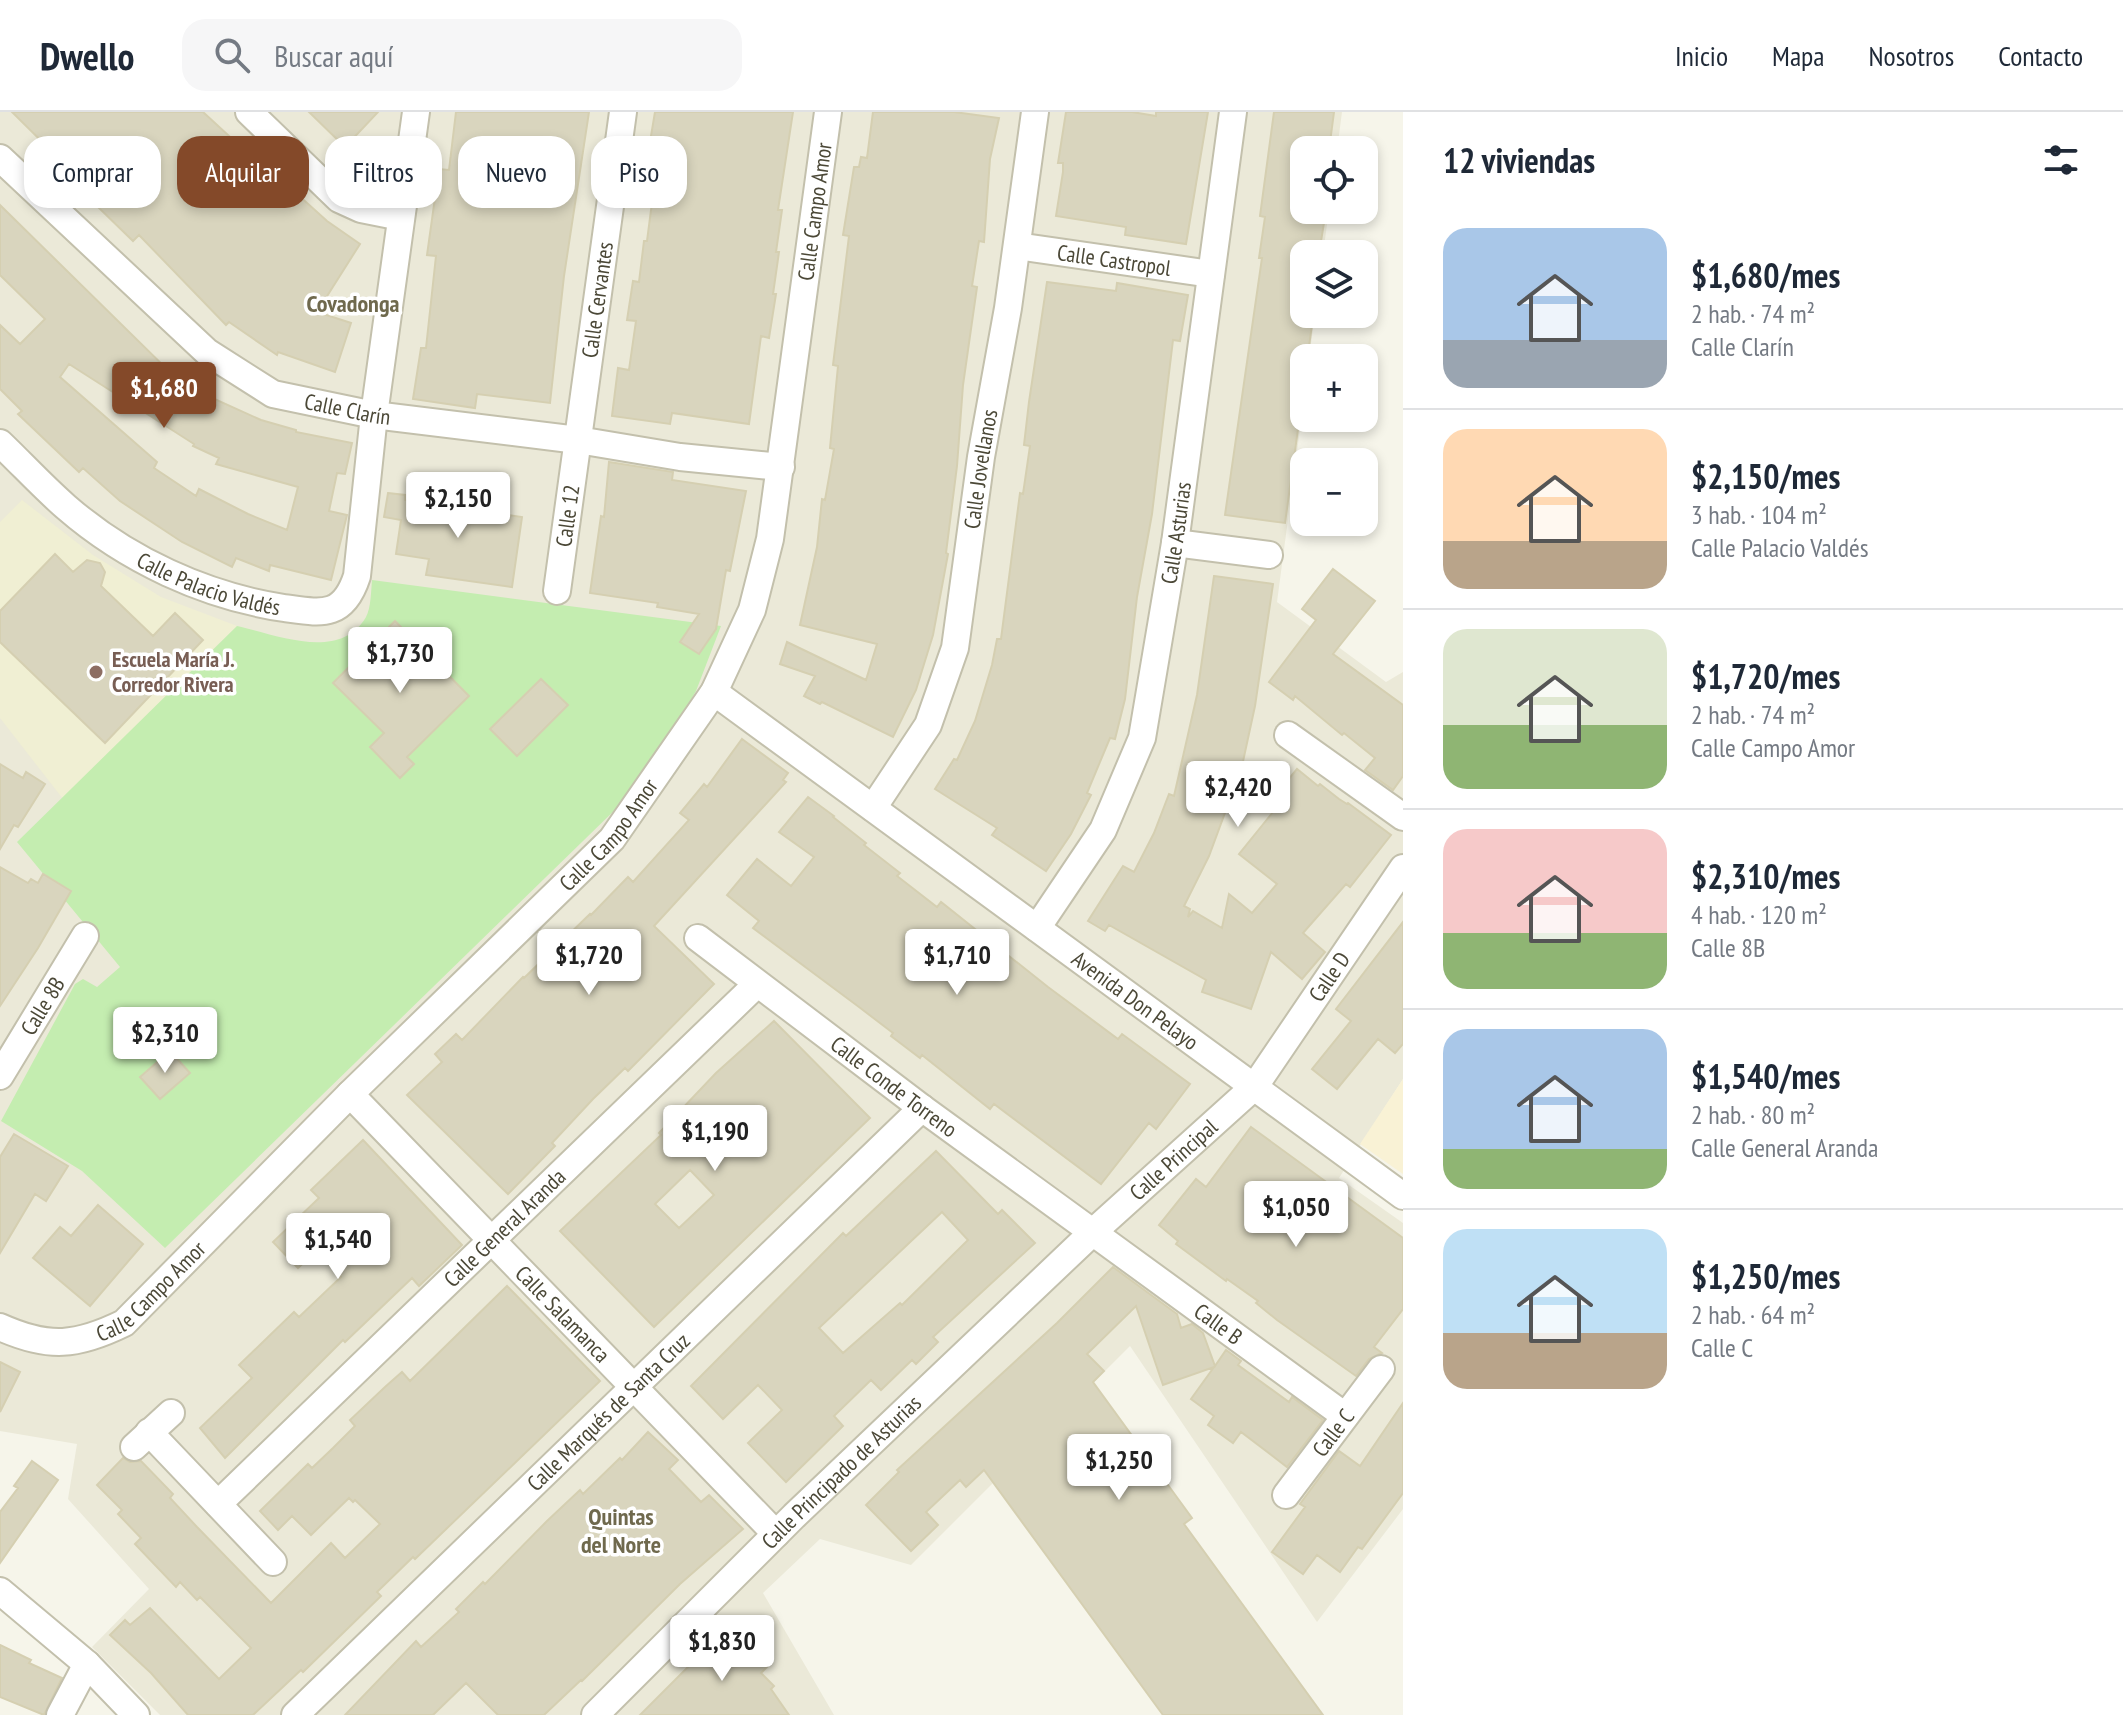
<!DOCTYPE html>
<html lang="es">
<head>
<meta charset="utf-8">
<style>
  :root { --surface:#fff; --page:#f6f6f7; --text:#1f2937; --muted:#747a83; --line:#e0e1e3; --accent:#844929 }
  body { margin:0; font-family:"PT Sans Narrow",sans-serif; background:var(--page); color:var(--text); height:100vh; display:flex; flex-direction:column; font-size:30px; white-space:nowrap }
  * { box-sizing:border-box; margin:0 }
  p { font-size:26px; color:var(--muted) }
  .icon { flex:none; width:44px; height:44px; fill:none; stroke:currentColor; stroke-width:2; stroke-linecap:round; stroke-linejoin:round }
  .map { position:relative; flex:1; overflow:hidden }
  .details { display:flex; flex-direction:column; background:var(--surface); width:720px }
  .details>* { flex:none }
  .top-card { position:absolute; left:24px; top:24px; width:760px; height:72px; display:flex; gap:16px }
  .tools { position:absolute; left:1290px; top:24px; display:grid; gap:16px }
  .tools a { display:grid; place-items:center; width:88px; height:88px; border-radius:16px; background:var(--surface); box-shadow:0 4px 12px #0003; font-size:40px }
  .price { position:absolute; translate:-50% -68px; padding:0 18px; border-radius:8px; background:#fff; color:#222; font-size:26px; line-height:52px; filter:drop-shadow(0 2px 4px #0008) }
  .price::after { content:''; position:absolute; left:50%; top:48px; width:24px; height:18px; margin-left:-12px; background:inherit; clip-path:polygon(0 0,100% 0,50% 100%) }
  .price.current { background:var(--accent); color:#fff }
  ul { padding:0; list-style:none }
  li { display:flex; align-items:center; gap:24px; height:200px; padding:0 40px }
  li+li { border-top:2px solid var(--line) }
  li span { display:grid; place-items:center; flex:none; width:224px; height:160px; border-radius:24px; color:#555 }
  li>.icon { margin-inline-start:auto }
  span .icon { width:96px; height:96px; fill:#fffc; stroke-width:1 }
  li b { font-size:34px }
  h2 { display:flex; justify-content:space-between; align-items:center; height:96px; padding:0 40px; font-size:34px }
  .pill { padding:0 28px; border-radius:24px; background:var(--surface); box-shadow:0 4px 12px #0003; font-size:28px; line-height:72px }
  .pill.current { background:var(--accent); color:#fff }
  header { display:flex; align-items:center; gap:48px; box-sizing:border-box; height:112px; padding:0 40px; background:var(--surface); border-bottom:2px solid var(--line) }
  header strong { font-size:38px }
  nav { display:flex; gap:44px; margin-inline-start:auto; font-size:28px }
  .search { width:560px; height:72px; background:var(--page); display:flex; align-items:center; gap:20px; box-sizing:border-box; padding:0 28px; border-radius:24px; color:var(--muted); font-size:30px }
  main { display:flex; flex:1; min-height:0 }
  .map>svg:first-child { display:block }
</style>
</head>
<body>
<header>
<strong>Dwello</strong>
<div class="search"><svg class="icon" aria-label="search" viewBox="0 0 24 24"><circle cx="10" cy="10" r="6"/><path d="M15 15l6 6"/></svg>Buscar aquí</div>
<nav><a>Inicio</a><a>Mapa</a><a>Nosotros</a><a>Contacto</a></nav>
</header>
<main>
<div class="map">
<svg width="1403" height="1603" viewBox="0 0 1403 1603">
  <rect width="100%" height="100%" fill="#f6f5ea"/>
  <!-- residential -->
  <path fill="#ebe9d8" d="M0,0H1342L1337,38H1304V98H1329L1323,142H1304V202H1315L1309,246H1304V287L1277,490L1386,570L1403,560V967L1339,1066L1403,1111V1397L1317,1510L1130,1234L911,1453L820,1427L763,1481L834,1603H160L92,1535L149,1477L68,1387L77,1332L0,1319Z"/>
  <!-- commercial -->
  <path fill="#f9f2d5" d="M1403,967V1062L1360,1032Z"/>
  <!-- education -->
  <path fill="#f0efd3" d="M22,388L93,443L161,485L237,514L63,687L0,606V410Z"/>
  <!-- green -->
  <path fill="#c4edb0" d="M372,468L721,514L696,579L658,645L620,693L165,1136L82,1059L1,1009L75,872L83,867L97,875L120,855L17,730L237,514C277,523 340,550 366,505C371,496 371,479 372,468Z"/>
  <!-- building -->
  <path fill="#d9d5be" stroke="#d5cfb1" stroke-width="2" fill-rule="evenodd" d="M12,0H203L294,84L296,81L327,109L360,132L317,200L351,211L335,260L278,240L277,243L229,210L226,213L139,123L133,129L98,95L103,90Z
    M309,0H378L345,35Z
    M456,0H589L564,164L550,291L477,282L475,296L413,287L421,236H426L436,144L427,143L439,57L449,58Z
    M655,0H793L778,98H782L776,140H779L773,182H776L769,226L761,224L749,312L672,301L670,312L612,304L618,256L629,258L636,209L627,208L633,169L639,170L644,129H647L659,37L652,36L653,30H650Z
    M873,0H954L999,6L990,47L984,130L979,129L972,174L977,175L963,273L957,354L946,441L948,442L933,523L916,578L893,625L822,590L820,592L804,584L815,564L780,552L787,530L866,568L877,532L800,513L817,435L822,387L825,388L834,337L830,336L838,254L833,253L849,124L843,123L854,55H859L861,45L867,46Z
    M1066,0H1132L1156,4V0H1208L1186,132L1125,123L1126,115L1056,104L1063,60V51H1058Z
    M1274,0H1334L1329,38H1304V98H1326L1319,142H1304V204L1313,205L1308,242L1307,246H1304L1302,288L1285,411L1225,403L1262,146H1259L1265,105L1260,104Z
    M0,93L183,273L187,266L212,282L210,285L261,308L296,318V320L352,331L345,362L337,361L329,399L347,403L331,468L270,453L269,459L236,446L232,455L182,430L120,389L83,356L79,360L18,302L22,299L0,277V213L20,232L45,207L0,163ZM69,252L194,332L193,334L219,346L216,352L298,375L287,418L248,402L199,377L196,384L154,356L157,350L60,265Z
    M1047,170L1116,179L1117,171L1188,183L1180,229L1173,228L1152,402L1137,485L1125,587L1115,627L1110,626L1087,681L1091,683L1071,722L1046,759L992,723L997,716L935,677L954,647L957,648L975,609L992,553L997,527H1001L1020,381L1023,382L1030,334L1024,333L1029,290Z
    M609,350L673,360L672,368L746,379L730,459L726,458L716,517L699,542L680,530L699,502L657,495L658,491L590,481L601,404L604,405Z
    M388,381L405,383V388L522,405L512,475L426,463L429,447L396,442L401,408L384,405Z
    M55,442L73,460L87,448L100,451L105,460L101,474L153,524L175,501L203,528L105,631L0,530V499Z
    M1333,457L1375,489L1333,542L1403,593V664L1393,678L1365,658L1375,646L1344,621L1342,623L1295,584L1293,588L1269,570L1316,508L1302,497Z
    M1214,464L1273,472L1255,594L1234,691L1229,690L1209,744L1184,794L1190,797L1188,805L1193,799L1222,816L1229,782L1252,801L1277,772L1239,742L1273,700L1245,694L1272,663L1284,673L1297,657L1318,674L1320,672L1339,687L1347,692L1348,691L1391,723L1350,775L1346,772L1303,821L1325,840L1302,867L1271,840L1251,897L1202,880L1206,868L1109,813L1105,819L1088,809L1123,754L1134,760L1154,721L1169,682L1174,684L1197,583Z
    M395,509L469,584L407,645L414,652L400,666L370,635L384,621L333,571Z
    M541,567L568,593L517,644L490,617Z
    M742,627L788,661L783,668L786,670L654,814L714,872L628,959L625,956L593,987L552,1031L555,1034L508,1082L407,983L442,950L435,942L456,922L462,928L523,865L524,866L590,802L591,803L628,765L633,770L689,708L680,701L704,672L707,675Z
    M0,652L23,666L26,660L45,672L18,715L14,713L0,737Z
    M808,685L834,704L833,705L866,731L864,733L900,761L897,764L937,795L941,790L1048,875L1118,927L1122,922L1190,972L1156,1017L1149,1011L1101,1072L994,992L990,997L922,943L920,946L891,924L893,921L859,895L753,816L759,809L727,783L757,747L791,774L814,745L779,720Z
    M0,755L28,771L31,767L38,771L43,762L71,779L38,836L0,894Z
    M1403,810V932L1395,941L1378,927L1337,977L1312,957L1351,909L1336,897Z
    M774,909L870,1006L654,1215L560,1119L661,1023L659,1021L716,961ZM690,1058L714,1083L679,1116L655,1092Z
    M170,939L190,961L160,987L140,965Z
    M1251,1015L1403,1126V1197L1374,1235L1382,1241L1369,1247L1356,1264L1277,1208L1256,1191L1258,1189L1227,1167L1226,1169L1176,1132L1178,1129L1159,1113L1196,1067L1206,1075Z
    M14,1022L68,1054L46,1089L35,1082L0,1141V1045Z
    M363,1028L462,1133L419,1174L412,1166L345,1230L343,1228L225,1346L200,1316L252,1266L239,1253L294,1200L299,1205L341,1165L316,1139L298,1156L273,1130L319,1086L311,1078Z
    M936,1039L998,1102L1002,1098L1035,1131L933,1225L938,1230L916,1252L912,1248L881,1278L871,1268L834,1304L843,1314L786,1370L748,1331L782,1298L758,1273L723,1307L691,1274L843,1121L846,1124ZM942,1100L968,1128L902,1193L900,1191L843,1241L819,1216Z
    M98,1093L143,1132L90,1194L33,1146L60,1115L71,1124Z
    M1113,1155L1177,1202L1181,1216L1192,1212L1203,1221L1215,1254L1226,1238L1241,1249L1238,1253L1289,1290L1292,1285L1323,1308L1287,1355L1241,1320L1233,1331L1208,1313L1214,1304L1191,1287L1214,1255L1163,1273L1136,1194L1087,1242L1104,1259L1093,1270L1192,1406L1184,1412L1323,1603H1163L984,1358L966,1375L960,1368L926,1400L938,1413L911,1439L866,1393L899,1360L897,1358L1057,1211Z
    M507,1174L600,1269L415,1447L413,1445L377,1480L381,1484L303,1560L301,1558L253,1603H188L151,1561L110,1523L125,1508L130,1513L150,1496L219,1567L251,1536L200,1485L197,1488L180,1470L176,1475L135,1432L141,1426L118,1402L122,1398L97,1373L123,1346L130,1350L141,1349L173,1382L170,1386L197,1415L271,1491L331,1431L345,1446L380,1412L355,1388L353,1390L349,1386L311,1423L292,1404L278,1418L260,1399L308,1352L312,1356L333,1336L355,1314L350,1308L385,1275L402,1260L410,1269Z
    M0,1250L20,1260L0,1300Z
    M1403,1291V1381L1362,1437L1358,1435L1340,1460L1317,1443L1303,1462L1272,1440L1305,1395L1300,1392L1339,1339L1360,1354Z
    M648,1320L678,1348L669,1357L701,1390L709,1383L743,1417L680,1472L582,1569L581,1568L544,1603H498L466,1571L433,1603H345L416,1529L421,1535L459,1500L456,1497L483,1470L485,1472L547,1409L580,1378L583,1382L620,1346L622,1348Z
    M32,1349L58,1368L0,1451V1400L18,1376L14,1374Z
    M736,1515L771,1551L761,1561L774,1574L771,1577L789,1603H640L721,1522L725,1526Z
    M0,1533L31,1548L29,1551L62,1566L44,1603L0,1585Z"/>
  <g fill="none" stroke-linecap="round" stroke-linejoin="round">
    <defs>
      <g id="minor">
        <path d="M249,0L339,87L361,97L401,105"/>
        <path id="s1" d="M0,46L207,240L273,282L374,303L578,328L680,345L781,355"/>
        <path id="s2" d="M1017,134L1211,162"/>
        <path id="s3" d="M0,331C22,352 43,375 66,395C127,448 205,484 284,496C321,501 343,507 357,464L374,303L416,0"/>
        <path d="M1175,431L1269,443"/>
        <path id="s4" d="M557,479L623,0"/>
        <path id="s5" d="M714,580L1403,1084"/>
        <path d="M1288,623L1403,705"/>
        <path id="s6" d="M873,696L928,613L955,536L981,345L1008,196L1035,0"/>
        <path id="s7" d="M1037,816L1103,718L1142,626L1175,431L1233,0"/>
        <path id="s8" d="M698,826L922,996L1345,1304"/>
        <path id="s9" d="M0,964L85,824"/>
        <path id="s10" d="M350,982L776,1422"/>
        <path id="s11" d="M0,1215C49,1237 77,1234 124,1211L350,982L612,727L714,580L752,498L770,427L828,0"/>
        <path d="M149,1320L273,1450"/>
        <path d="M134,1335L171,1301"/>
        <path id="s12" d="M1286,1383L1381,1257"/>
        <path id="s13" d="M218,1392L757,872"/>
        <path d="M0,1479L87,1552L136,1603"/>
        <path d="M60,1603L87,1552"/>
        <path id="s14" d="M295,1603L922,996"/>
        <path id="s15" d="M595,1603L794,1404L1093,1120L1255,974L1403,756"/>
      </g>
    </defs>
    <!-- minor casing -->
    <use href="#minor" stroke="#c3c0ac" stroke-width="30"/>
    <!-- minor -->
    <use href="#minor" stroke="#fff" stroke-width="26"/>
  </g>
  <!-- markers -->
  <circle fill="#8d6e63" stroke="#fff" stroke-width="3" cx="96" cy="560" r="8"/>
  <g text-anchor="middle" stroke-width="7" stroke-linejoin="round" paint-order="stroke">
    <!-- street labels -->
    <g font-size="22" fill="#4b4837" stroke="#fff">
      <text dy="8" stroke="none"><textPath href="#s11" startOffset="1490">Calle Campo Amor</textPath></text>
      <text dy="8" stroke="none"><textPath href="#s2" startOffset="98">Calle Castropol</textPath></text>
      <text dy="8" stroke="none"><textPath href="#s4" startOffset="294">Calle Cervantes</textPath></text>
      <text dy="8" stroke="none"><textPath href="#s1" startOffset="438">Calle Clarín</textPath></text>
      <text dy="8" stroke="none"><textPath href="#s6" startOffset="362">Calle Jovellanos</textPath></text>
      <text dy="8" stroke="none"><textPath href="#s4" startOffset="76">Calle 12</textPath></text>
      <text dy="8" stroke="none"><textPath href="#s7" startOffset="426">Calle Asturias</textPath></text>
      <text dy="8" stroke="none"><textPath href="#s3" startOffset="256">Calle Palacio Valdés</textPath></text>
      <text dy="8" stroke="none"><textPath href="#s11" startOffset="818">Calle Campo Amor</textPath></text>
      <text dy="8" stroke="none"><textPath href="#s15" startOffset="1044">Calle D</textPath></text>
      <text dy="8" stroke="none"><textPath href="#s5" startOffset="522">Avenida Don Pelayo</textPath></text>
      <text dy="8" stroke="none"><textPath href="#s9" startOffset="82">Calle 8B</textPath></text>
      <text dy="8" stroke="none"><textPath href="#s8" startOffset="246">Calle Conde Torreno</textPath></text>
      <text dy="8" stroke="none"><textPath href="#s15" startOffset="802">Calle Principal</textPath></text>
      <text dy="8" stroke="none"><textPath href="#s13" startOffset="398">Calle General Aranda</textPath></text>
      <text dy="8" stroke="none"><textPath href="#s11" startOffset="170">Calle Campo Amor</textPath></text>
      <text dy="8" stroke="none"><textPath href="#s10" startOffset="306">Calle Salamanca</textPath></text>
      <text dy="8" stroke="none"><textPath href="#s8" startOffset="648">Calle B</textPath></text>
      <text dy="8" stroke="none"><textPath href="#s14" startOffset="436">Calle Marqués de Santa Cruz</textPath></text>
      <text dy="8" stroke="none"><textPath href="#s12" startOffset="78">Calle C</textPath></text>
      <text dy="8" stroke="none"><textPath href="#s15" startOffset="346">Calle Principado de Asturias</textPath></text>
    </g>
    <!-- education labels -->
    <g font-size="22" font-weight="bold" fill="#785e54" stroke="#fff" text-anchor="start">
      <text x="112" y="555">Escuela María J.<tspan x="112" dy="25">Corredor Rivera</tspan></text>
    </g>
    <!-- neighbourhood labels -->
    <g font-size="24" font-weight="bold" fill="#6f694d" stroke="#fff">
      <text x="353" y="200">Covadonga</text>
      <text x="621" y="1413">Quintas<tspan x="621" dy="28">del Norte</tspan></text>
    </g>
  </g>
</svg>
<div class="tools">
<a><svg class="icon" aria-label="locate" viewBox="0 0 24 24"><circle cx="12" cy="12" r="6"/><path d="M12 2v4M12 18v4M2 12h4M18 12h4"/></svg></a>
<a><svg class="icon" aria-label="layers" viewBox="0 0 24 24"><path d="M12 4l9 5-9 5-9-5zM3 14l9 5 9-5"/></svg></a>
<a>+</a>
<a>−</a>
</div>
<b class="price current" style="left:164px;top:318px">$1,680</b>
<b class="price" style="left:458px;top:428px">$2,150</b>
<b class="price" style="left:400px;top:583px">$1,730</b>
<b class="price" style="left:1238px;top:717px">$2,420</b>
<b class="price" style="left:589px;top:885px">$1,720</b>
<b class="price" style="left:957px;top:885px">$1,710</b>
<b class="price" style="left:165px;top:963px">$2,310</b>
<b class="price" style="left:715px;top:1061px">$1,190</b>
<b class="price" style="left:1296px;top:1137px">$1,050</b>
<b class="price" style="left:338px;top:1169px">$1,540</b>
<b class="price" style="left:1119px;top:1390px">$1,250</b>
<b class="price" style="left:722px;top:1571px">$1,830</b>
<div class="top-card">
<a class="pill">Comprar</a>
<a class="pill current">Alquilar</a>
<a class="pill">Filtros</a>
<a class="pill">Nuevo</a>
<a class="pill">Piso</a>
</div>
</div>
<section class="details">
<h2>12 viviendas<svg class="icon" aria-label="filters" viewBox="0 0 24 24"><path d="M4 7h16M4 17h16"/><circle cx="9" cy="7" r="2"/><circle cx="15" cy="17" r="2"/></svg></h2>
<ul>
<li><span style="background:linear-gradient(#a9c7e8 70%,#9aa5b1 0)"><svg class="icon" aria-label="home" viewBox="0 0 24 24"><path d="M3 11l9-7 9 7M6 9v11h12V9"/></svg></span><div><b>$1,680/mes</b><p>2 hab. · 74 m²</p><p>Calle Clarín</p></div></li>
<li><span style="background:linear-gradient(#ffd9b3 70%,#b9a48a 0)"><svg class="icon" aria-label="home" viewBox="0 0 24 24"><path d="M3 11l9-7 9 7M6 9v11h12V9"/></svg></span><div><b>$2,150/mes</b><p>3 hab. · 104 m²</p><p>Calle Palacio Valdés</p></div></li>
<li><span style="background:linear-gradient(#dfe7d0 60%,#8fb573 0)"><svg class="icon" aria-label="home" viewBox="0 0 24 24"><path d="M3 11l9-7 9 7M6 9v11h12V9"/></svg></span><div><b>$1,720/mes</b><p>2 hab. · 74 m²</p><p>Calle Campo Amor</p></div></li>
<li><span style="background:linear-gradient(#f6c9c9 65%,#8fb573 0)"><svg class="icon" aria-label="home" viewBox="0 0 24 24"><path d="M3 11l9-7 9 7M6 9v11h12V9"/></svg></span><div><b>$2,310/mes</b><p>4 hab. · 120 m²</p><p>Calle 8B</p></div></li>
<li><span style="background:linear-gradient(#a9c7e8 75%,#8fb573 0)"><svg class="icon" aria-label="home" viewBox="0 0 24 24"><path d="M3 11l9-7 9 7M6 9v11h12V9"/></svg></span><div><b>$1,540/mes</b><p>2 hab. · 80 m²</p><p>Calle General Aranda</p></div></li>
<li><span style="background:linear-gradient(#bfe0f5 65%,#b9a48a 0)"><svg class="icon" aria-label="home" viewBox="0 0 24 24"><path d="M3 11l9-7 9 7M6 9v11h12V9"/></svg></span><div><b>$1,250/mes</b><p>2 hab. · 64 m²</p><p>Calle C</p></div></li>
</ul>
</section>
</main>
</body>
</html>
